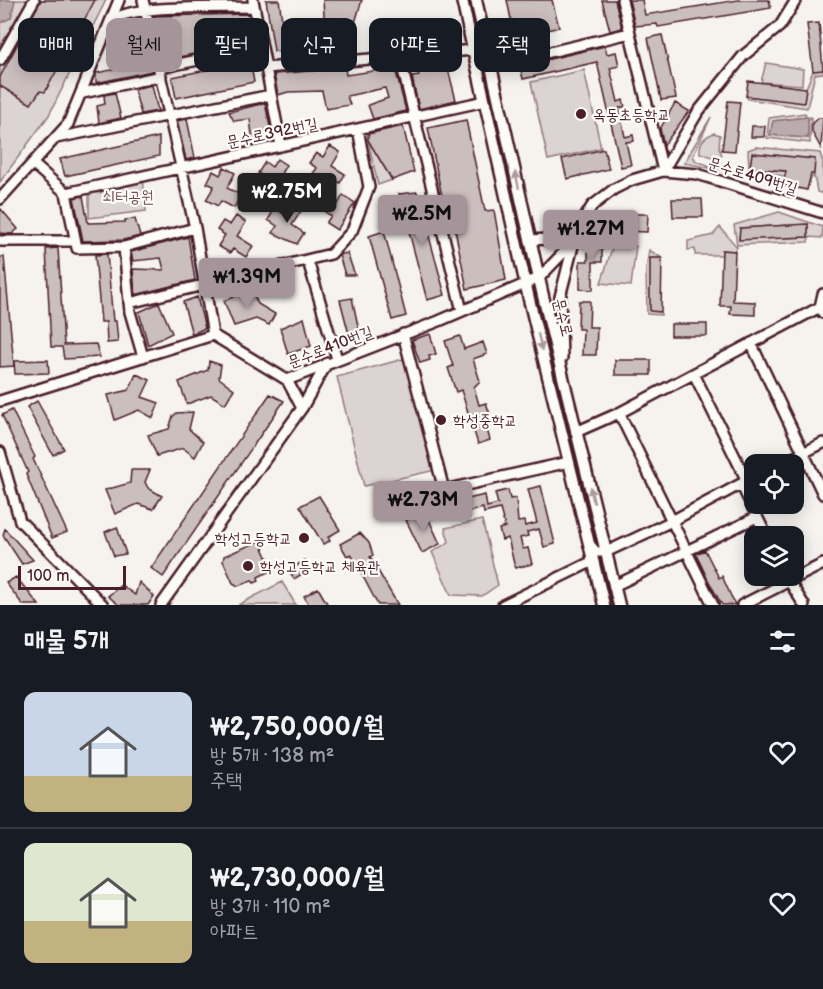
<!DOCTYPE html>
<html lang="ko">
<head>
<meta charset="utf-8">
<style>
  :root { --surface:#171b24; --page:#20242c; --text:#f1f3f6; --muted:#9ea1a6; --line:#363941; --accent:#a6949b }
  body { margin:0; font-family:"Balsamiq Sans","Poor Story",sans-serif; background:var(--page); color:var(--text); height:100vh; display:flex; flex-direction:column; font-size:22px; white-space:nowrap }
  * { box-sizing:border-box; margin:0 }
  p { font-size:20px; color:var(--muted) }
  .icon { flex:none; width:33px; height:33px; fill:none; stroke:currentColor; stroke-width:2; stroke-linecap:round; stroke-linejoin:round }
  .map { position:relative; height:605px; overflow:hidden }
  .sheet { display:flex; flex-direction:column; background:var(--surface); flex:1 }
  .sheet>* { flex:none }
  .hud { position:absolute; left:18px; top:18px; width:788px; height:54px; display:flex; gap:12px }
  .buttons { position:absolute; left:744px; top:454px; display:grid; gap:12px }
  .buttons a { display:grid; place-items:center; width:60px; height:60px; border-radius:12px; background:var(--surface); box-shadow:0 3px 15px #0003; font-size:30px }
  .scale { position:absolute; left:18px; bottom:15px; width:108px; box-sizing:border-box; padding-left:6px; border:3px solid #4a1f2b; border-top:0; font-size:16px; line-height:21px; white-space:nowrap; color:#4a1f2b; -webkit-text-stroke:4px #fdfcf7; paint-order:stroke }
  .price { position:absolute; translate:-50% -51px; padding:0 14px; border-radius:6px; background:var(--accent); color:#111; font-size:20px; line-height:39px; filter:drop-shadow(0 2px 3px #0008) }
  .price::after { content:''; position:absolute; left:50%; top:36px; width:18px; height:14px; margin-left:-9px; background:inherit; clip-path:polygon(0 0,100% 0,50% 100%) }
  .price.selected { background:#222; color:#fff }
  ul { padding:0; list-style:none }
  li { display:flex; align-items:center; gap:18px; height:150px; padding:0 24px }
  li+li { border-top:2px solid var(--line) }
  li span { display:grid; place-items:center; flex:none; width:168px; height:120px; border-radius:12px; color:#555 }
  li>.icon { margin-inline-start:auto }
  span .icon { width:72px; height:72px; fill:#fffc; stroke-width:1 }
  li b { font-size:26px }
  h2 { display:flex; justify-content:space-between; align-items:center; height:72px; padding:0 24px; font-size:26px }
  .tag { padding:0 21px; border-radius:12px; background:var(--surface); box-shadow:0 3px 15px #0003; font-size:21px; line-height:54px }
  .tag.selected { background:var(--accent); color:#111 }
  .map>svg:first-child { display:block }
</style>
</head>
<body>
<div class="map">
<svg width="823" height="605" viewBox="0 0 823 605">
  <rect width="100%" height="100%" fill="#f6f3ef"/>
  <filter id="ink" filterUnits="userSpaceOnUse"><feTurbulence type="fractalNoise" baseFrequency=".0167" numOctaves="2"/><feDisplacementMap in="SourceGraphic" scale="12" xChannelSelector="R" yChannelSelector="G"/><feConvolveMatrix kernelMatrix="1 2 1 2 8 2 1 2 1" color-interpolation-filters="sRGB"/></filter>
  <g filter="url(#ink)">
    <!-- green -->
    <path fill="#dcd4d2" stroke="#937a7e" stroke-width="1.5" fill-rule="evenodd" d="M0,0H106L49,115L0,182Z
      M766,63L803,69L802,85L761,82Z
      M584,70L601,148L548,160L531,82Z
      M823,70V73L815,74L807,108L748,99L746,96L804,102L806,88L813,71Z
      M805,113L806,117L773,121L770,135L808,138V118L811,117L810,143L767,138L769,118Z
      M711,117L693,156L696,161L725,171L684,163Z
      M714,133L720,135L719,148L722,155L718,159L700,153C699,142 704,137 714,133Z
      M368,140L392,180L378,185Z
      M756,147L820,153L823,162V194L817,192L814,175L809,182L749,168L748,150ZM752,153L815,159L813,174L751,168Z
      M143,176L146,211L89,218V187Z
      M317,185L319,206L298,207L295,190Z
      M779,212L823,227L822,238L809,237L808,242L737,245L734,225ZM808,224V237L739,239L740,228Z
      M720,227L737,247L735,251L722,250V255H695V249L688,250V241L713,235Z
      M613,245L636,246L631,286L601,283Z
      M649,250L662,258H650V311L661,312V315L647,314L646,269Z
      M407,358L436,470L364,486L337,377Z
      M482,520L498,585L482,596L451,595L432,552L449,542L445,528Z
      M282,582L296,605H238Z"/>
    <!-- water -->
    <path fill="#bbabac" stroke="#8e7378" stroke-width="1.5" d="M0,0H15L11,18L0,23Z
      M808,117V138L770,135L773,121Z"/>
    <!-- building -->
    <path fill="#cbbfbe" stroke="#4a1f2b" stroke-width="1.5" d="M41,0H95L45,92L40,91L31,104L0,86V77Z
      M266,0H279L287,53L274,51Z
      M323,0H362L353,29L325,30Z
      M507,0H552L559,27L515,39Z
      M602,0H615L622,28L610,31Z
      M629,0H642L645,15L738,0H769L771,8L658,27L657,24L635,26Z
      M249,14L254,42L164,60L154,16Z
      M819,23L823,70L813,71L807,24Z
      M143,32L152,71L96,83V73L117,69L115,54L121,53L117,37Z
      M662,35L676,98L661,100L648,38Z
      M605,46L607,54L616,52L619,66L610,68L618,102L623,100L625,107L619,108L625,137L633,135L634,141L626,142L631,165L621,167L597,62L523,79L520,66Z
      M448,59L449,73L456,100L419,109L412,77L419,76L416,62Z
      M250,61L254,82L176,98L172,77Z
      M345,68L346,75L395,68L406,111L373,119L368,105L388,98L385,88L347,96L350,105L326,109L322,91L288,92L278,95L274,74Z
      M748,81L806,88L804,103L746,96Z
      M152,85L158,111L141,114L134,89Z
      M115,93L121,118L99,123L97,106L105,104L104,95Z
      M728,101L740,102L735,151L722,150Z
      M265,103L273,141L253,143L250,119L234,121L229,112Z
      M675,103L689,111L664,145L660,129Z
      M818,118H823L821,148L812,132V123Z
      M187,119L195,158L186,160L177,121Z
      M466,120L485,211L494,210L506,280L467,289L451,210L445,211L428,128Z
      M403,126L414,172L392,180L368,140V134Z
      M752,126H765L764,137H751Z
      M159,137V156L65,176L60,159Z
      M330,146L340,152L332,166L345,174L340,183L329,176L325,183L312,175L317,168L309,163L316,153L323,157Z
      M604,149L609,169L567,179L562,159Z
      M752,153L815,159L814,174H811L807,190L783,185L786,171L750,168Z
      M277,159L286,165L279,177L292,185L286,195L275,188L271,194L261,187L267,179L258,173L265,162L272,167Z
      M224,167L235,173L227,188L241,195L234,208L221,201L218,206L206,200L214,186L207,183L213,171L220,175Z
      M417,192L445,295L427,300L399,194Z
      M343,195L355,203L337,230L326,223L331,216L324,211L331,202L338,204Z
      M83,196L88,223L125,222V220L135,219L140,236L123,240L83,241L74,198Z
      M672,199H702L703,217H673Z
      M288,203L301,211L292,225L304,233L297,244L273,233L277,226L268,220L275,208L282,213Z
      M0,208L18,229L12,234L0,233Z
      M619,214H648L647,232L619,231Z
      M236,216L246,222L237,236L253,246L246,257L233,249L230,253L218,246L225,235L217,230L223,221L230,225Z
      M808,224V237L739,240L740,228Z
      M384,231L406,316L392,320L369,236Z
      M588,233H602V262H593V290L580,289V261H588Z
      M188,237L195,280L135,295L133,269L164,270L161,258L133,261L131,252Z
      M58,248L64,345L96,344L100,357L64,359L62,347H51L46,249Z
      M722,250L735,251L733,301L755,302V315L730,314L731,306H720Z
      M347,253L355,275H345L339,255Z
      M107,254L113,321H116L118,342L107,343L106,322H101L95,255Z
      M0,257H4L14,366L0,367Z
      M650,258H662L661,312L650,311Z
      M251,289L258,304L275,314L269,325L256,319L234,326L224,301Z
      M197,297L205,328L192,334L183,302Z
      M352,298L360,335L350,338L340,300Z
      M579,301H590L589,327H597L596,355H582L583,329H578Z
      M159,303L172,333L148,345L139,312Z
      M304,318L311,346L288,354L280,328Z
      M671,324H707V336H671Z
      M430,334L436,354L429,356L430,360L420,363L412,340Z
      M460,336L464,349L483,342L487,354L473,359L480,381L474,387L479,405L486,403L490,414L487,415L490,425L486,426L490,440L478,444L461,390L456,392L448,368L453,366L445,341Z
      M48,360L49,373L15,374L14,361Z
      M615,360H651V375H615Z
      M209,361L221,365L219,378L234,389L225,404L211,395L187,404L179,382L208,370Z
      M136,374L150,380L142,397L159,403L153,418L139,410L115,420L108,395L129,390Z
      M270,394L284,401L163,577L151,568Z
      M37,401L64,449L53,455L27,407Z
      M12,410L35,457L33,459L67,532L52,538L26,474L28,472L2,415Z
      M193,412L189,429L203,442L195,457L183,448L157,456L148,435L169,429L173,416L177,413Z
      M131,470H150L145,482L148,488L162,496L153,509L138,504L115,514L105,490L130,483Z
      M541,486L555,544L544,547L539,529L527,532L528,536L520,538L523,549L528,548L532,564L515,568L508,538L502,540L499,529L505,527L500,509L484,513L483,508L450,517L446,504L485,495L487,507L498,504L495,493L508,490L510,499L516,498L518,522L524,521L525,526L537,523L528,489Z
      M319,496L340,530L328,537L330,541L323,544L300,506Z
      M425,511L440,544L422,553L406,520Z
      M117,527L126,554L114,556L105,532Z
      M5,529L33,560L22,564L3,535Z
      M360,533L369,543L373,555L370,557L398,605H378L351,554L347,556L340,544Z
      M260,541L273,570L258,577L259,581L254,583L252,580L238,586L233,583L223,561L224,556Z
      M705,550L719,578L722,576L735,605H722L707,578L696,554Z
      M305,560L310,569L294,579L289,570Z
      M16,577L39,605H23L6,583Z
      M139,582L154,596L148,605H119L108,596L121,585L135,595Z
      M318,588L328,605H309L304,596Z"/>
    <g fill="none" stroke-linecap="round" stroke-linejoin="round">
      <defs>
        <path id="minor" d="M143,0L195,228L213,335L287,380
          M253,0L281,146
          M622,0L663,171
          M113,20C132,4 225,8 254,7
          M400,58L462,311
          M0,60L34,0
          M491,66L630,33
          M159,68L262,47
          M266,68L474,50
          M83,93L161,76
          M56,138L271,95
          M33,164L66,193L77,248L124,247L195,228
          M663,171L698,112L743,56L780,26L796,0
          M66,193L485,101
          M0,199L68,124L119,0
          M530,240L548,239L578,223
          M0,241H74
          M124,247L130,312L143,357
          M308,261L337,359
          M823,294L820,307L823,313
          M129,303L331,254L352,231L369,187L358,129
          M403,334L444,490L569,462
          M751,343L823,494
          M562,358L560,297L574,242
          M694,374L747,481
          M0,401L213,335
          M302,408L327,363
          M619,413L713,605
          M576,432L619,413L820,307
          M0,452L20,521L103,605
          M779,465L823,443
          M741,484L767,537
          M590,545L596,552H606L672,521L754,477
          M786,576L804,605
          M614,586L757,517
          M161,605L302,408L287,380L439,321L539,278L563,253L592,206L614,189L632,180L663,171L697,174L823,213
          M503,605L593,561
          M742,605L823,564"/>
        <path id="major" d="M462,0L529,299L604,605
          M476,0L543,296L619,605"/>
      </defs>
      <!-- minor casing -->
      <use href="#minor" stroke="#4a1f2b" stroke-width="14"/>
      <!-- major casing -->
      <use href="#major" stroke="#4a1f2b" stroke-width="15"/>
      <!-- minor -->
      <use href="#minor" stroke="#fdfcf7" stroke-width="9"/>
      <!-- major -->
      <use href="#major" stroke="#fdfcf7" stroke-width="10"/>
    </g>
    <!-- one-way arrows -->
    <defs><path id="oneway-solid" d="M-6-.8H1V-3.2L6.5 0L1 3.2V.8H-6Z" transform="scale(1.5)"/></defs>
    <g fill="#ac999b">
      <use href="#oneway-solid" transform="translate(517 180) rotate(-103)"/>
      <use href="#oneway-solid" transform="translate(540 342) rotate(76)"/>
      <use href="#oneway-solid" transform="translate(592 495) rotate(-104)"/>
    </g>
  </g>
  <!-- markers -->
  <g fill="#4a1f2b" stroke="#fdfcf7" stroke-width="2">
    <circle cx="581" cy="114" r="6"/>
    <circle cx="441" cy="420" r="6"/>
    <circle cx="304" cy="538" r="6"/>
    <circle cx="248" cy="566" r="6"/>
  </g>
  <g text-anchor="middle" stroke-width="4.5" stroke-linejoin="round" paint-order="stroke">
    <!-- poi labels -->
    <g font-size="16" fill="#4a1f2b" stroke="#fdfcf7" text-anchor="start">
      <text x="593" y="120">옥동초등학교</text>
      <text x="453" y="426">학성중학교</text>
      <text x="292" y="544" text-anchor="end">학성고등학교</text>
      <text x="260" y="572">학성고등학교 체육관</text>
    </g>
    <!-- street labels -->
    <g font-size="16" fill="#4a1f2b" stroke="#fdfcf7">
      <text transform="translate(272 132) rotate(-12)" y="6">문수로392번길</text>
      <text transform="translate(753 175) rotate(17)" y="6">문수로409번길</text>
      <text transform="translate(564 317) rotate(76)" y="6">문수로</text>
      <text transform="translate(330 346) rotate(-21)" y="6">문수로410번길</text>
    </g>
    <!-- park labels -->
    <g font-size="16" fill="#6e4c55" stroke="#fdfcf7">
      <text x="128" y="202">쇠터공원</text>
    </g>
  </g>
</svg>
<div class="buttons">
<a><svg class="icon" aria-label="locate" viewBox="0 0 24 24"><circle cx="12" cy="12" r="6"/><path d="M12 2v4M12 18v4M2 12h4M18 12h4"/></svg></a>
<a><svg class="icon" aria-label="layers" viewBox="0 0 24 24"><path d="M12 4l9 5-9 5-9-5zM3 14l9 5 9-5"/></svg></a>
</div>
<div class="scale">100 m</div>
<b class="price selected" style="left:287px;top:224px">₩2.75M</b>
<b class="price" style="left:422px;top:246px">₩2.5M</b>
<b class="price" style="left:591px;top:261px">₩1.27M</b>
<b class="price" style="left:247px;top:309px">₩1.39M</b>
<b class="price" style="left:423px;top:532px">₩2.73M</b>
<div class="hud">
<a class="tag">매매</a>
<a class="tag selected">월세</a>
<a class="tag">필터</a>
<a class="tag">신규</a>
<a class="tag">아파트</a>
<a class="tag">주택</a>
</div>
</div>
<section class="sheet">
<h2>매물 5개<svg class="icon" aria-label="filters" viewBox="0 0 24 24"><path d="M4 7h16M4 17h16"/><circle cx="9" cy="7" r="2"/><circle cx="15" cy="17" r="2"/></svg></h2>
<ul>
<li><span style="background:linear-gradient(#c9d6e8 70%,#c2b280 0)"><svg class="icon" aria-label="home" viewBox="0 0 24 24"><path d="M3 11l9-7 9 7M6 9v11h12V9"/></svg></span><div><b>₩2,750,000/월</b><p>방 5개 · 138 m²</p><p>주택</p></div><svg class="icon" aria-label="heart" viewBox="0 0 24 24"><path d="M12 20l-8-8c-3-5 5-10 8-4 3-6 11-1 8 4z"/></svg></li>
<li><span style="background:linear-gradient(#dfe7d0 65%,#c2b280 0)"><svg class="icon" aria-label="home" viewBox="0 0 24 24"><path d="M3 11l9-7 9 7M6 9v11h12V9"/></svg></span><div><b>₩2,730,000/월</b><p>방 3개 · 110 m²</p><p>아파트</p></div><svg class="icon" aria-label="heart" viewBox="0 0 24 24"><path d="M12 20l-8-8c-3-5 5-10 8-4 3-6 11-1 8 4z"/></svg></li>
</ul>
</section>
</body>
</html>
